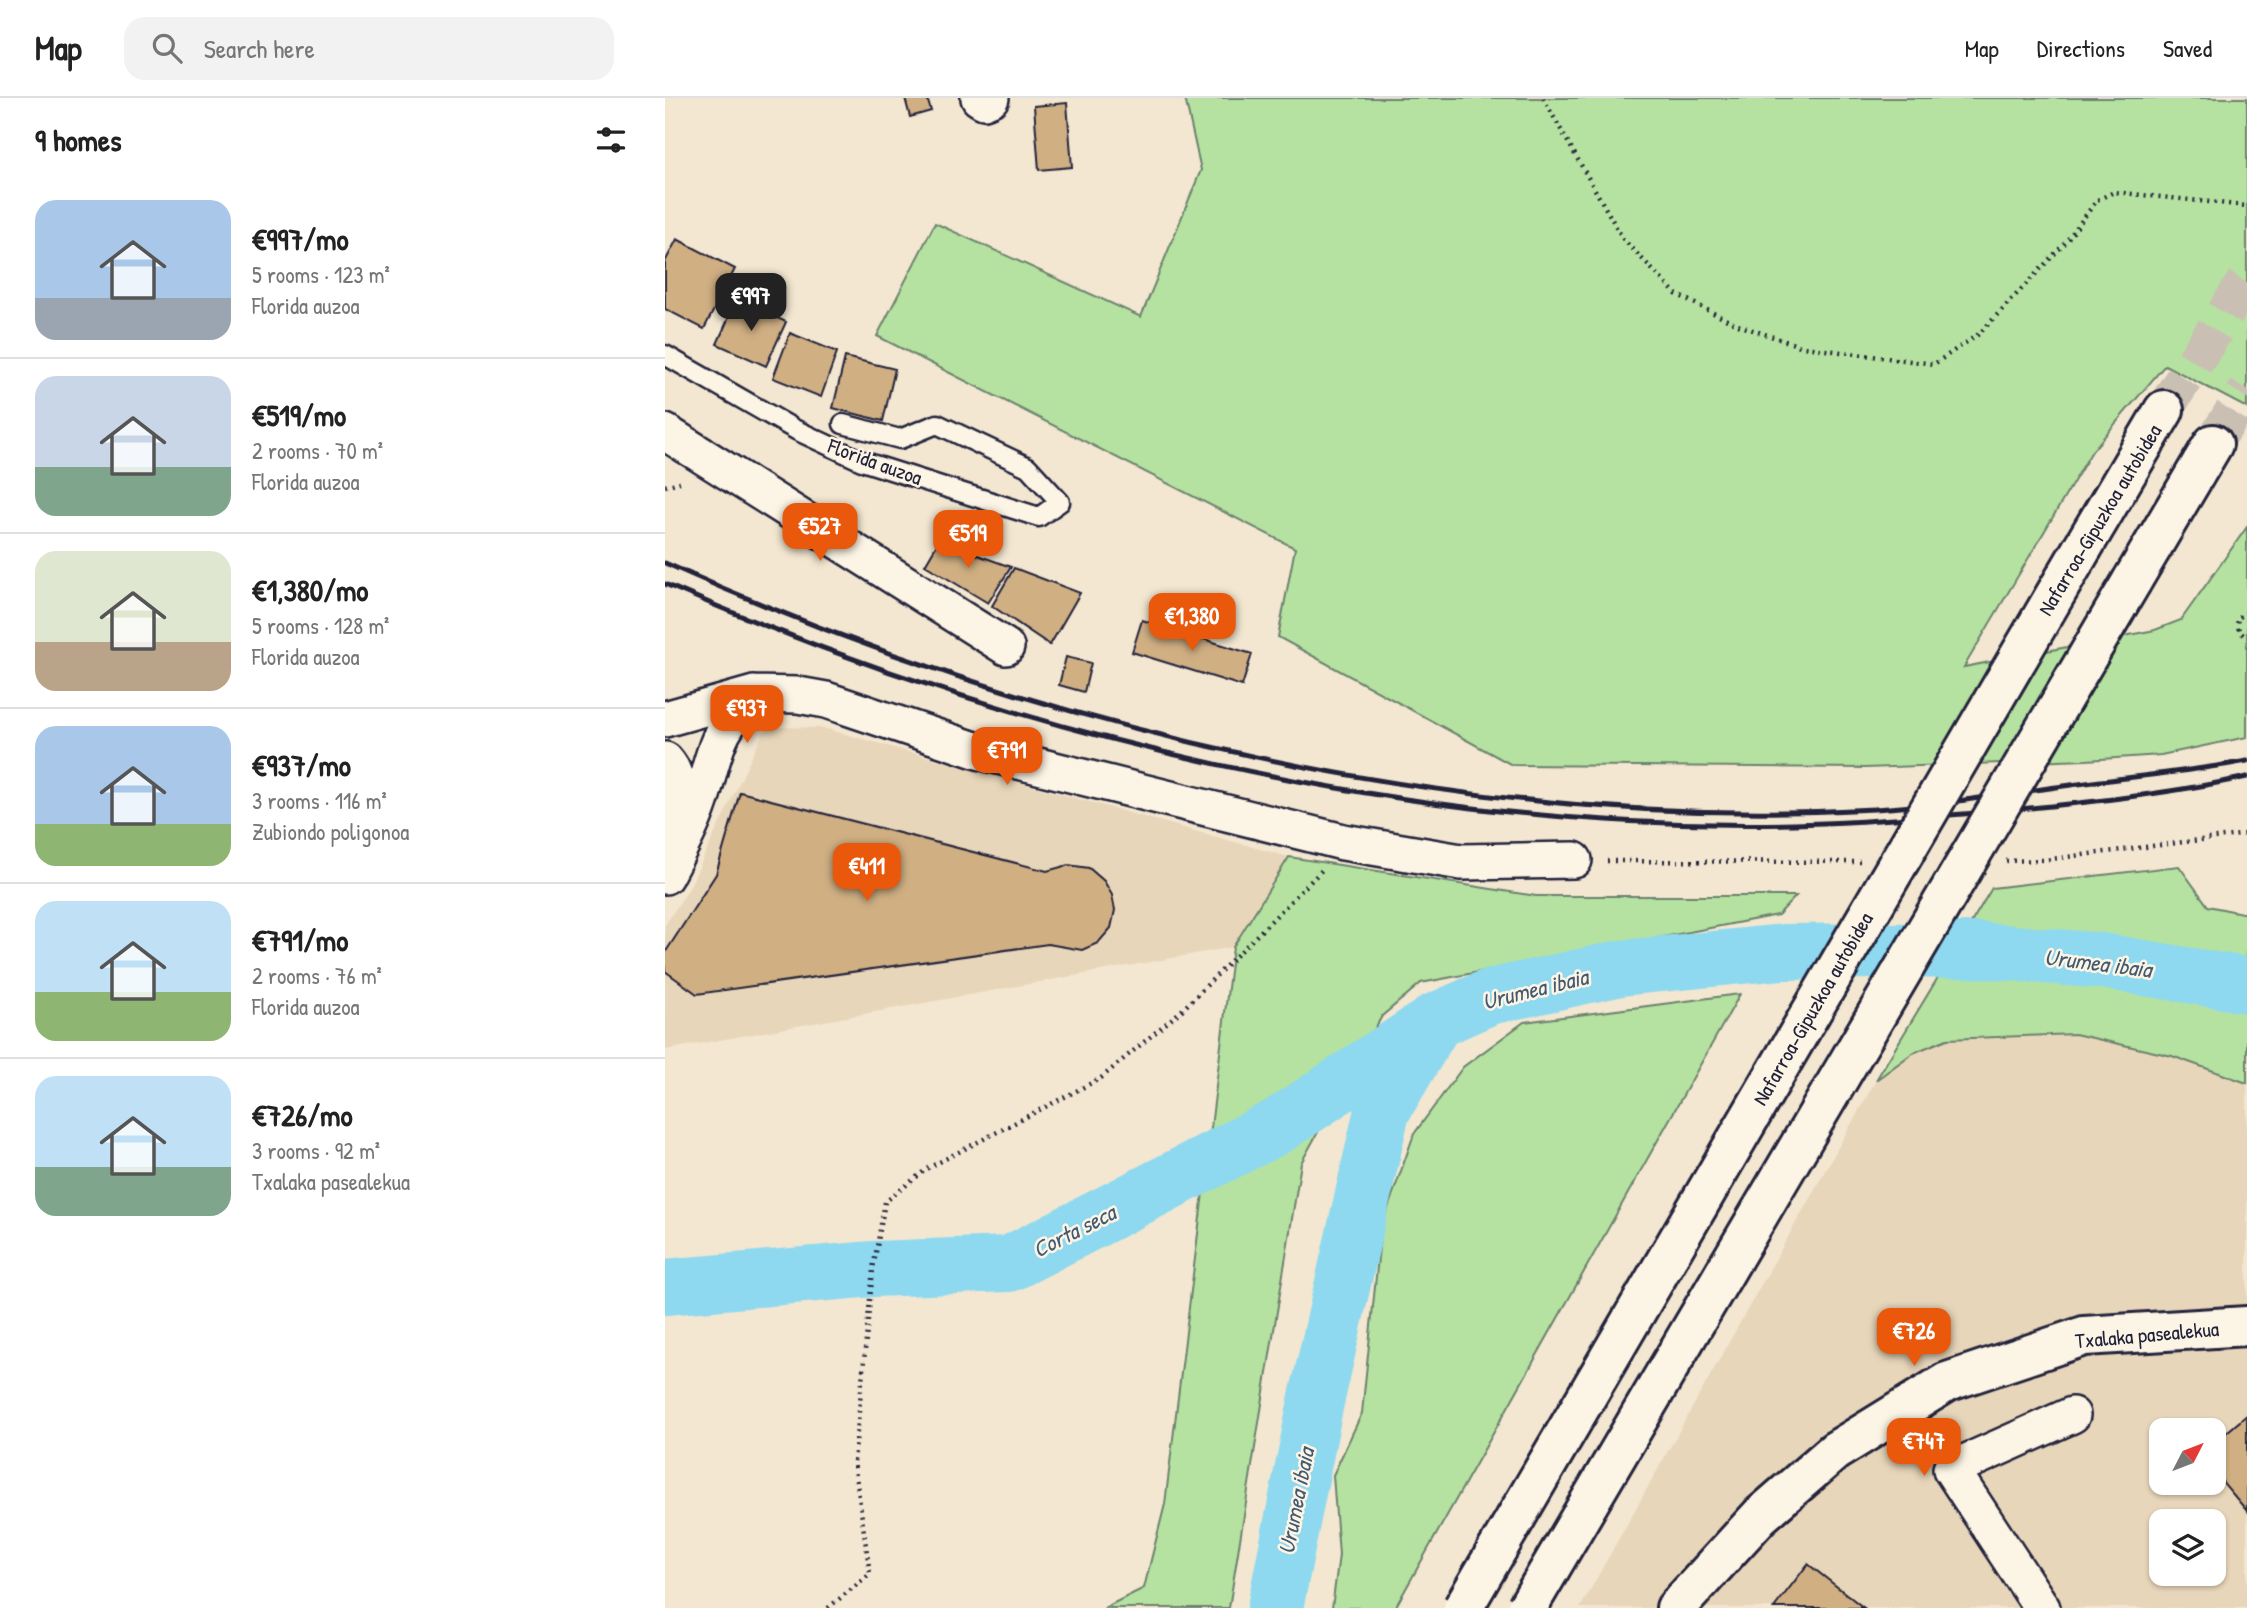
<!DOCTYPE html>
<html lang="en">
<head>
<meta charset="utf-8">
<style>
  :root { --surface:#fff; --page:#f2f2f2; --text:#222; --muted:#767676; --line:#e0e0e0; --accent:#ea580c }
  body { margin:0; font-family:"Patrick Hand",sans-serif; background:var(--page); color:var(--text); height:100vh; display:flex; flex-direction:column; font-size:26px; white-space:nowrap }
  * { box-sizing:border-box; margin:0 }
  p { font-size:23px; color:var(--muted) }
  .icon { flex:none; width:38px; height:38px; fill:none; stroke:currentColor; stroke-width:2; stroke-linecap:round; stroke-linejoin:round }
  .map { position:relative; flex:1; overflow:hidden }
  .drawer { display:flex; flex-direction:column; background:var(--surface); width:665px }
  .drawer>* { flex:none }
  .needle { width:46px; rotate:48deg }
  .controls { position:absolute; left:1484px; top:1320px; display:grid; gap:14px }
  .controls a { display:grid; place-items:center; width:77px; height:77px; border-radius:14px; background:var(--surface); box-shadow:0 2px 5px #0004; font-size:35px }
  .price { position:absolute; translate:-50% -60px; padding:0 16px; border-radius:14px; background:var(--accent); color:#fff; font-size:23px; line-height:46px; filter:drop-shadow(0 2px 4px #0008) }
  .price::after { content:''; position:absolute; left:50%; top:42px; width:21px; height:16px; margin-left:-10px; background:inherit; clip-path:polygon(0 0,100% 0,50% 100%) }
  .price.on { background:#222; color:#fff }
  ul { padding:0; list-style:none }
  li { display:flex; align-items:center; gap:21px; height:175px; padding:0 35px }
  li+li { border-top:2px solid var(--line) }
  li span { display:grid; place-items:center; flex:none; width:196px; height:140px; border-radius:21px; color:#555 }
  li>.icon { margin-inline-start:auto }
  span .icon { width:84px; height:84px; fill:#fffc; stroke-width:1 }
  li b { font-size:30px }
  h2 { display:flex; justify-content:space-between; align-items:center; height:84px; padding:0 35px; font-size:30px }
  header { display:flex; align-items:center; gap:42px; box-sizing:border-box; height:98px; padding:0 35px; background:var(--surface); border-bottom:2px solid var(--line) }
  header strong { font-size:33px }
  nav { display:flex; gap:38px; margin-inline-start:auto; font-size:24px }
  .search { width:490px; height:63px; background:var(--page); display:flex; align-items:center; gap:18px; box-sizing:border-box; padding:0 24px; border-radius:21px; color:var(--muted); font-size:26px }
  main { display:flex; flex:1; min-height:0 }
  .map>svg:first-child { display:block }
</style>
</head>
<body>
<header>
<strong>Map</strong>
<div class="search"><svg class="icon" aria-label="search" viewBox="0 0 24 24"><circle cx="10" cy="10" r="6"/><path d="M15 15l6 6"/></svg>Search here</div>
<nav><a>Map</a><a>Directions</a><a>Saved</a></nav>
</header>
<main>
<section class="drawer">
<h2>9 homes<svg class="icon" aria-label="filters" viewBox="0 0 24 24"><path d="M4 7h16M4 17h16"/><circle cx="9" cy="7" r="2"/><circle cx="15" cy="17" r="2"/></svg></h2>
<ul>
<li><span style="background:linear-gradient(#a9c7e8 70%,#9aa5b1 0)"><svg class="icon" aria-label="home" viewBox="0 0 24 24"><path d="M3 11l9-7 9 7M6 9v11h12V9"/></svg></span><div><b>€997/mo</b><p>5 rooms · 123 m²</p><p>Florida auzoa</p></div></li>
<li><span style="background:linear-gradient(#c9d6e8 65%,#7fa58c 0)"><svg class="icon" aria-label="home" viewBox="0 0 24 24"><path d="M3 11l9-7 9 7M6 9v11h12V9"/></svg></span><div><b>€519/mo</b><p>2 rooms · 70 m²</p><p>Florida auzoa</p></div></li>
<li><span style="background:linear-gradient(#dfe7d0 65%,#b9a48a 0)"><svg class="icon" aria-label="home" viewBox="0 0 24 24"><path d="M3 11l9-7 9 7M6 9v11h12V9"/></svg></span><div><b>€1,380/mo</b><p>5 rooms · 128 m²</p><p>Florida auzoa</p></div></li>
<li><span style="background:linear-gradient(#a9c7e8 70%,#8fb573 0)"><svg class="icon" aria-label="home" viewBox="0 0 24 24"><path d="M3 11l9-7 9 7M6 9v11h12V9"/></svg></span><div><b>€937/mo</b><p>3 rooms · 116 m²</p><p>Zubiondo poligonoa</p></div></li>
<li><span style="background:linear-gradient(#bfe0f5 65%,#8fb573 0)"><svg class="icon" aria-label="home" viewBox="0 0 24 24"><path d="M3 11l9-7 9 7M6 9v11h12V9"/></svg></span><div><b>€791/mo</b><p>2 rooms · 76 m²</p><p>Florida auzoa</p></div></li>
<li><span style="background:linear-gradient(#bfe0f5 65%,#7fa58c 0)"><svg class="icon" aria-label="home" viewBox="0 0 24 24"><path d="M3 11l9-7 9 7M6 9v11h12V9"/></svg></span><div><b>€726/mo</b><p>3 rooms · 92 m²</p><p>Txalaka pasealekua</p></div></li>
</ul>
</section>
<div class="map">
<svg width="1582" height="1510" viewBox="0 0 1582 1510">
  <rect width="100%" height="100%" fill="#f3e7d1"/>
  <filter id="ink" filterUnits="userSpaceOnUse"><feTurbulence type="fractalNoise" baseFrequency=".0143" numOctaves="2"/><feDisplacementMap in="SourceGraphic" scale="14" xChannelSelector="R" yChannelSelector="G"/><feConvolveMatrix kernelMatrix="1 2 1 2 8 2 1 2 1" color-interpolation-filters="sRGB"/></filter>
  <g filter="url(#ink)">
    <!-- built -->
    <path fill="#e8d6ba" fill-rule="evenodd" d="M117,629L158,630L624,759L568,849L0,952V827L24,790L99,633Z
      M1410,936L1507,958L1582,985V1510H915L1211,982L1248,955L1282,941ZM1496,1332H1549V1384H1496ZM1496,1423H1549V1475H1496Z"/>
    <!-- green -->
    <path fill="#b5e2a0" stroke="#6c826e" stroke-width="2" d="M520,0H1582V310L1500,267L1427,353L1299,569L1490,532L1516,522L1582,429V639L1496,657L1421,662L1200,670L847,667L613,539L630,450L212,238L270,125L476,219L536,72Z
      M624,759L871,798H1131L1113,817L756,885L717,918L636,1065L564,1510H439L479,1490L500,1406L568,849Z
      M1514,768L1543,808L1582,816V985L1507,958L1410,936L1282,941L1248,955L1211,982L1327,790Z
      M1075,896L730,1510H667L674,1457L668,1377L697,1315L716,1130L749,1036L798,969L859,924Z"/>
    <g fill="none" stroke-linecap="round" stroke-linejoin="round">
      <!-- river -->
      <path stroke="#8ed9ef" stroke-width="56" d="M0,1189L208,1171L344,1166L613,1028L757,932
        M610,1510L651,1304L717,1013L770,923L824,899L956,870L1118,854L1314,852L1437,863L1582,887"/>
    </g>
    <!-- building -->
    <path fill="#d0af83" stroke="#22223b" stroke-width="2" d="M240,0H262L266,13L245,19Z
      M402,5L407,69L374,72L369,8Z
      M12,141L70,171L39,231L0,211V164Z
      M72,201L121,224L101,268L52,246Z
      M125,235L172,254L156,299L108,280Z
      M180,259L230,271L218,323L168,310Z
      M274,443L346,469L323,505L260,467Z
      M349,470L415,495L385,547L327,508Z
      M477,522L587,556L577,588L467,554Z
      M401,559L426,565L419,594L394,587Z
      M75,694L382,773L403,767L424,770L439,783L447,797L450,812L446,830L433,845L417,852L383,846L32,896L0,873V855L51,776Z
      M1582,1317V1413L1549,1374V1345Z
      M1143,1466L1199,1510H1109Z"/>
    <g fill="none" stroke-linecap="round" stroke-linejoin="round">
      <!-- motorway-tunnel -->
      <path stroke="#c9c0b3" stroke-width="38" stroke-dasharray="38 19" stroke-linecap="butt" d="M1499,312L1582,181
        M1548,346L1582,292"/>
      <defs>
        <path id="service" d="M0,257L131,332L197,363L374,419L395,404L363,369L272,326L235,341L178,326"/>
        <path id="minor" d="M314,0L319,3L326,0
          M0,334L341,549
          M0,621L89,596L133,597L161,602L313,653L678,744L796,764L909,762
          M0,662C18,682 14,709 0,730
          M0,778C14,751 30,723 38,694C52,647 52,631 89,596
          M1377,1510L1286,1371L1407,1317"/>
        <path id="secondary" d="M1011,1510L1095,1418L1170,1353L1282,1284L1419,1238L1582,1228"/>
        <path id="motorway" d="M1418,449L1499,312
          M1467,483L1548,346"/>
      </defs>
      <!-- service casing -->
      <use href="#service" stroke="#22223b" stroke-width="23"/>
      <!-- minor casing -->
      <use href="#minor" stroke="#22223b" stroke-width="40"/>
      <!-- secondary casing -->
      <use href="#secondary" stroke="#22223b" stroke-width="44"/>
      <!-- motorway casing -->
      <use href="#motorway" stroke="#22223b" stroke-width="44"/>
      <!-- path -->
      <path stroke="#22223b" stroke-width="4.5" stroke-dasharray="2 5" stroke-linecap="butt" d="M878,0L958,141L1011,196L1070,226L1138,249L1269,266L1314,236L1400,145L1432,102L1449,94L1582,108
        M0,388L15,384
        M1582,514L1572,521L1574,533L1582,540
        M942,763L1195,764
        M1341,763L1378,762L1582,736
        M163,1510L205,1476L189,1364L208,1171L220,1104L263,1070L436,980L517,912L657,772"/>
      <!-- service -->
      <use href="#service" stroke="#fcf5e5" stroke-width="18"/>
      <!-- minor -->
      <use href="#minor" stroke="#fcf5e5" stroke-width="35"/>
      <!-- secondary -->
      <use href="#secondary" stroke="#fcf5e5" stroke-width="38"/>
      <!-- motorway -->
      <use href="#motorway" stroke="#fcf5e5" stroke-width="38"/>
      <!-- rail -->
      <path stroke="#22223b" stroke-width="5" d="M0,465C371,631 801,734 1210,711C1281,707 1351,694 1421,685C1474,678 1529,673 1582,663
        M0,486C348,638 748,735 1129,726C1194,725 1259,719 1324,714C1410,706 1498,697 1582,679"/>
      <defs>
        <path id="motorway-bridge" d="M798,1510L1418,449
          M862,1510L1467,483"/>
      </defs>
      <!-- motorway-bridge casing -->
      <use href="#motorway-bridge" stroke="#22223b" stroke-width="44" stroke-linecap="butt"/>
      <!-- motorway-bridge -->
      <use href="#motorway-bridge" stroke="#fcf5e5" stroke-width="38"/>
    </g>
  </g>
  <g text-anchor="middle" stroke-width="5" stroke-linejoin="round" paint-order="stroke">
    <!-- street labels -->
    <g font-size="21" fill="#22223b" stroke="#fcf5e5">
      <text transform="translate(210 364) rotate(20)" y="7">Florida auzoa</text>
      <text transform="translate(1435 422) rotate(-59)" y="7">Nafarroa-Gipuzkoa autobidea</text>
      <text transform="translate(1148 911) rotate(-60)" y="7">Nafarroa-Gipuzkoa autobidea</text>
      <text transform="translate(1482 1237) rotate(-5)" y="7">Txalaka pasealekua</text>
    </g>
    <!-- water labels -->
    <g font-size="23" font-style="italic" fill="#425971" stroke="#fcf5e5">
      <text transform="translate(1433 865) rotate(7)" y="8">Urumea ibaia</text>
      <text transform="translate(870 891) rotate(-14)" y="8">Urumea ibaia</text>
      <text transform="translate(409 1133) rotate(-27)" y="8">Corta seca</text>
      <text transform="translate(631 1403) rotate(-79)" y="8">Urumea ibaia</text>
    </g>
  </g>
</svg>
<div class="controls">
<a><svg class="needle" viewBox="-14 -14 28 28"><path d="M0-13l5 13h-10z" fill="#e53935"/><path d="M0 13l5-13h-10z" fill="#767676"/></svg></a>
<a><svg class="icon" aria-label="layers" viewBox="0 0 24 24"><path d="M12 4l9 5-9 5-9-5zM3 14l9 5 9-5"/></svg></a>
</div>
<b class="price on" style="left:86px;top:235px">€997</b>
<b class="price" style="left:155px;top:465px">€527</b>
<b class="price" style="left:303px;top:472px">€519</b>
<b class="price" style="left:527px;top:555px">€1,380</b>
<b class="price" style="left:82px;top:647px">€937</b>
<b class="price" style="left:342px;top:689px">€791</b>
<b class="price" style="left:202px;top:805px">€411</b>
<b class="price" style="left:1249px;top:1270px">€726</b>
<b class="price" style="left:1259px;top:1380px">€747</b>
</div>
</main>
</body>
</html>
